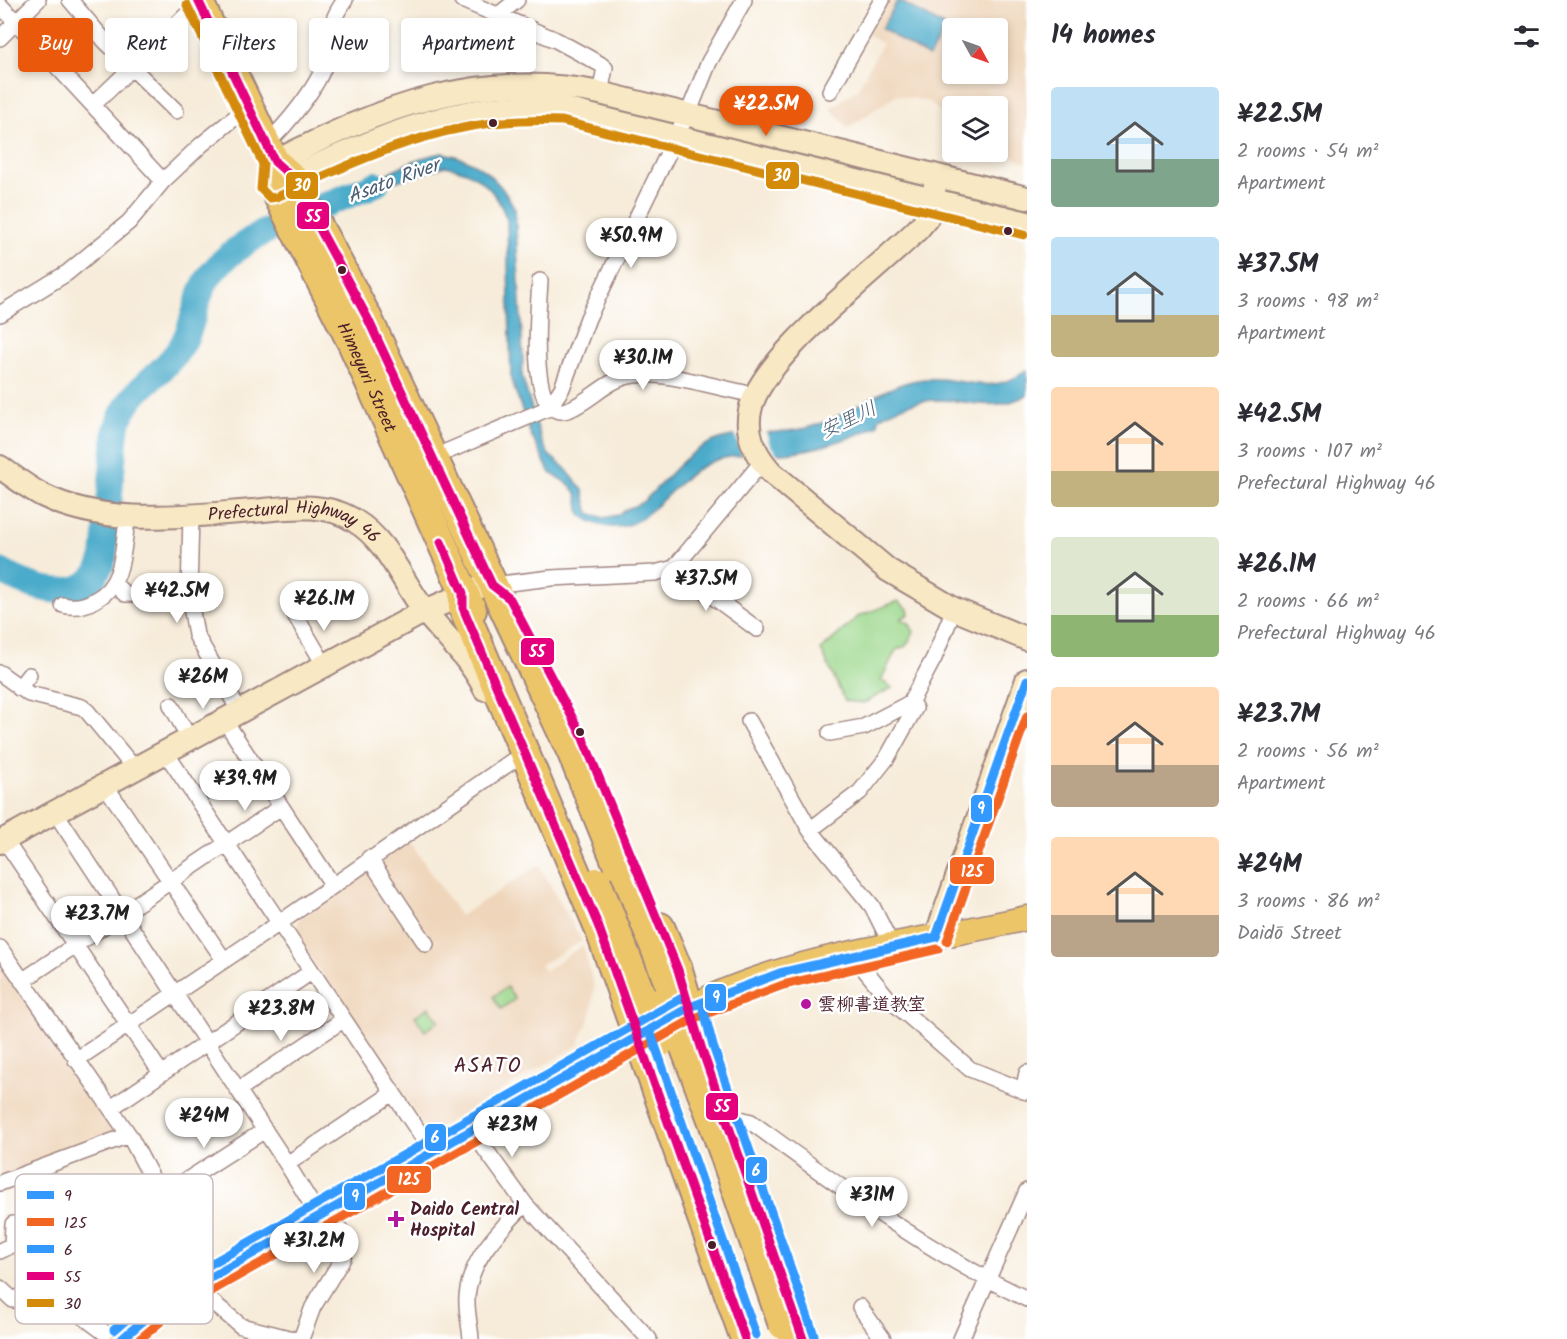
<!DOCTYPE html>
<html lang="en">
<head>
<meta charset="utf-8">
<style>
  :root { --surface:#fff; --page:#f7f7f7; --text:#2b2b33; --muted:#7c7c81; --accent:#ea580c }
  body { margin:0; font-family:Kalam,"Klee One",sans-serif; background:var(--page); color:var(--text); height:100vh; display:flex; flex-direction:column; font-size:22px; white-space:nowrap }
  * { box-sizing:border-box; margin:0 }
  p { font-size:20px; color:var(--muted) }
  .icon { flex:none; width:33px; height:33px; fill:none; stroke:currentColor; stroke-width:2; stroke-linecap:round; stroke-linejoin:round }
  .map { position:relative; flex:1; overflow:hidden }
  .side { display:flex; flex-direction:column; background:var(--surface); width:540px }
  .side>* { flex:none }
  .hud { position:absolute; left:18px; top:18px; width:570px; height:54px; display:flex; gap:12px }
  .needle { width:39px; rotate:130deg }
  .tools { position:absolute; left:942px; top:18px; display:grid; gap:12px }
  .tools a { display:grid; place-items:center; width:66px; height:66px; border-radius:6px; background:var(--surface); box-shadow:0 3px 9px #0003; font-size:30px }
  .price { position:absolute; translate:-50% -51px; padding:0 14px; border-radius:21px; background:#fff; color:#222; font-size:20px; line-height:39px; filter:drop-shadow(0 2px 3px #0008) }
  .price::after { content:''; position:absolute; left:50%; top:36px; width:18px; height:14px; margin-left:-9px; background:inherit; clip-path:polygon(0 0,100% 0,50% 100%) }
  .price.selected { background:var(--accent); color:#fff }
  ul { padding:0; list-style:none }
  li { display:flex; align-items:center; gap:18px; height:150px; padding:0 24px }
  li span { display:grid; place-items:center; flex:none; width:168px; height:120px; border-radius:6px; color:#555 }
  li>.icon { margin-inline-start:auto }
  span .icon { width:72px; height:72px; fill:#fffc; stroke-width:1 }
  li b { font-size:26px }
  h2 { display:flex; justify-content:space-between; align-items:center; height:72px; padding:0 24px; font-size:26px }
  .chip { padding:0 21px; border-radius:6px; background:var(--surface); box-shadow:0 3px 9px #0003; font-size:21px; line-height:54px }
  .chip.selected { background:var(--accent); color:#fff }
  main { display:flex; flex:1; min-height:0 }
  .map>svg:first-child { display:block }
</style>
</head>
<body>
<main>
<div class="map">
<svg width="1027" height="1339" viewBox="0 0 1027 1339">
  <rect width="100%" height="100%" fill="#fff"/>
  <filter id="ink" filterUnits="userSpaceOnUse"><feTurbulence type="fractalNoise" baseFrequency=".0167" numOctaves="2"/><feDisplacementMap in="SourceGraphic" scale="12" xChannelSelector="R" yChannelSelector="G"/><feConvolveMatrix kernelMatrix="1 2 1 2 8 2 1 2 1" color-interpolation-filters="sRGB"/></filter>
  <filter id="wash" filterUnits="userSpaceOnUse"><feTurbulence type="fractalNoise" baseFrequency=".008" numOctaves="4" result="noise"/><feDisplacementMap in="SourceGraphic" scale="24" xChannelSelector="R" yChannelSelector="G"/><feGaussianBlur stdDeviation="1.35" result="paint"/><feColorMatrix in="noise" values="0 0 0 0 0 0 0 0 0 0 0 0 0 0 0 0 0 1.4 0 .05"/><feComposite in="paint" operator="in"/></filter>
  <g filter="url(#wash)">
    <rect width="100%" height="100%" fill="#f7ecda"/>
    <!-- built -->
    <path fill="#efd6bb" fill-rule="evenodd" d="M887,0H1027V163L998,150V106H952V123L930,102L896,95L848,128L831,108L857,90L882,44L867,35ZM952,28H998V74H952Z
      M410,842L460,916L539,865L582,941L540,965L545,971L583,945L594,986L591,1015L578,1045L429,1134L296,936L299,919Z
      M0,965L104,1110L116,1134L0,1177Z"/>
    <!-- green -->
    <path fill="#9bd78b" stroke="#727b5b" stroke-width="1.5" d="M898,601L908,609L909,614L901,619L909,623L914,632L906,646L896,650L881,680L892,688L864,703L845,701L821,650L859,616Z
      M507,987L515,999L501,1009L493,997Z
      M429,1007L439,1021L425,1031L415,1016Z"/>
    <!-- water -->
    <path fill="#4babca" stroke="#4a657a" stroke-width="1.5" d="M898,0L946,27L929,57L881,29Z
      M443,153C477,159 500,179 515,209L523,357L522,376L542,442L549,455L565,468L583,490L589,513L604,518L618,515C625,507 637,507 645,500C669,477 689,447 723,438C756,430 789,436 822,423C855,411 883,386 917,380C959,373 988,400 1027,370V395C993,413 973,400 939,400C918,400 898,407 880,417L877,426C853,437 826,447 799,451C768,457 734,450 705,465C661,487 638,555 580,515L577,494L570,485L550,473L530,433L511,379L507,220C497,190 476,171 445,166L345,197C376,180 408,158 443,153Z"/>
    <!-- pier -->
    <path fill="#f7ecda" d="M766,432L770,445L779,456L743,459L735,434Z"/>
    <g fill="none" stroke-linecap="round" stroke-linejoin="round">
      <!-- river -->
      <path stroke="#4babca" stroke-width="26" d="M0,571C35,590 89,609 104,557L116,429C132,383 157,382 180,348C194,328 194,301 207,280C236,232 325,207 376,184"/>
    </g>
  </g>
  <g filter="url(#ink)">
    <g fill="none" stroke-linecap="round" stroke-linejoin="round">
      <defs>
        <path id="street" d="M70,0L105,41L176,111
          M462,0L556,40L600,64L605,68L600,93
          M0,5L163,181
          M497,16L517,0
          M0,38L38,0
          M830,91L882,0
          M93,105L199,3
          M266,144C286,126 318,87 326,61C333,34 326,26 345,0
          M540,281C539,304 525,428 570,409C592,400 608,378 634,375C667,371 720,389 755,395
          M0,314L67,273L129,222L163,181L201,145L248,107
          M434,457L549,408L562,388L588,318L692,104L709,62L744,0
          M191,515L189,594L196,635L240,712
          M674,568L757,629
          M115,585L125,594H189
          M492,585L551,578L655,573L674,568L762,462
          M63,605C75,608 85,606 95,600C126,584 122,546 128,515
          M295,615L325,666
          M0,673L29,694L82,707L87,711L135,769
          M19,688L29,675
          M171,705L190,740
          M225,721L332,884
          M749,721L810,830
          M830,733L864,727L910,703
          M166,753L433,1153
          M105,785L224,960
          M55,812L287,1164L319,1216
          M4,839L161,1073
          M369,858L426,944
          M892,946L872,906L810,830L860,792L887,758L915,708L910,703L934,658L954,609
          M0,948L129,1135L206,1280
          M852,954L887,997L970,1069L1027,1092
          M22,981L281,807
          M76,1060L278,924L518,757
          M238,1090L343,1020
          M1023,1091L1027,1073
          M111,1108L311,972
          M728,1120L740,1119L751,1122C839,1186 927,1252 1027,1299
          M472,1131L525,1204L649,1339
          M287,1164L393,1093
          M0,1183L129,1135
          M162,1196L265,1130
          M0,1251L12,1245L13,1224
          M200,1283L211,1301L241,1326L293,1339
          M0,1288L13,1300L43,1286L113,1339
          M860,1307L883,1339
          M301,1339L313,1307L343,1258L347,1244L330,1210
          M471,1339C470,1325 466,1311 467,1297C470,1258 500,1230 525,1204
          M961,1339L1027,1191"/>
        <g id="secondary">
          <path d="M275,162C381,107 479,68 600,93L1027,198"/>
          <path d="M277,184C368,142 462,96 564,109L1027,223"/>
          <path d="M935,186L927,218L919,228C879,269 759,358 750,411C745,435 756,456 772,473L888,570L954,609L1027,639"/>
          <path id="s1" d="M0,467C14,477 27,487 42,495C106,527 184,516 253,511C287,508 325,501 355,521C388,541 401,580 424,610C445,637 470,658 485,689"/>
          <path d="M0,842L425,611L476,589"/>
          <path d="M936,937L1027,680"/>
        </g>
        <path id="primary" d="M122,1339L160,1306L711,997C810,953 922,942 1027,918"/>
        <g id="highway">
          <path d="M198,0L275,162L292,177L367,317L572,753L616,861L666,998"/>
          <path id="s2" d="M275,162L273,186L352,343L472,610"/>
          <path d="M463,593V608L598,925L745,1339"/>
          <path d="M660,927L678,970L702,1050L803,1339"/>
        </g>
      </defs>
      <!-- street casing -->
      <use href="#street" stroke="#a08682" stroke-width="18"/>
      <!-- secondary casing -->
      <use href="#secondary" stroke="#a08682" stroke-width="26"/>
      <!-- primary casing -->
      <use href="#primary" stroke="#a08682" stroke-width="27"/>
      <!-- highway casing -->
      <use href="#highway" stroke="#a08682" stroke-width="32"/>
      <!-- street -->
      <use href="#street" stroke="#fff" stroke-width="15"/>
      <!-- secondary -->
      <use href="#secondary" stroke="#f8e8c3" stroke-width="22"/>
      <!-- primary -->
      <use href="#primary" stroke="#edc569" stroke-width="24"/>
      <!-- highway -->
      <use href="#highway" stroke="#edc569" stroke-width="28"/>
      <defs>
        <path id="highway-bridge" d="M597,882L660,1043
          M666,998L712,1119L783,1325"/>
      </defs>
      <!-- highway-bridge casing -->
      <use href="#highway-bridge" stroke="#a08682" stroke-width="32" stroke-linecap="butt"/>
      <!-- highway-bridge -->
      <use href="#highway-bridge" stroke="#edc569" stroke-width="28"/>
      <defs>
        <path id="bus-1" d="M936,937L1027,680
          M122,1339L160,1306L690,1007L780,973L936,937"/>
        <path id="bus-2" d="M947,941L1027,716
          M140,1339L167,1316L695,1018L783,985L938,949"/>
        <path id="bus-3" d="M702,1004L713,1046L814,1335
          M650,1031L756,1335
          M114,1330L154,1296L684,997"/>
        <path id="bus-4" d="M198,0L275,162L292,177L367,317L492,585L510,599L582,736L678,970L702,1050L803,1339
          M441,542L463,593V608L598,925L745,1339"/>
        <path id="bus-5" d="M187,5L263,164L261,189L270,198L277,197C375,153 451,115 562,121L1024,235"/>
      </defs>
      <!-- bus-1 casing -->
      <use href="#bus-1" stroke="#fff" stroke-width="14"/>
      <!-- bus-2 casing -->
      <use href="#bus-2" stroke="#fff" stroke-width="14"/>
      <!-- bus-3 casing -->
      <use href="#bus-3" stroke="#fff" stroke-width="14"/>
      <!-- bus-4 casing -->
      <use href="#bus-4" stroke="#fff" stroke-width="14"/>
      <!-- bus-5 casing -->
      <use href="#bus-5" stroke="#fff" stroke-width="14"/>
      <!-- bus-1 -->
      <use href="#bus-1" stroke="#39f" stroke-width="9"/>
      <!-- bus-2 -->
      <use href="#bus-2" stroke="#f26522" stroke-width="9"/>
      <!-- bus-3 -->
      <use href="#bus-3" stroke="#39f" stroke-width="9"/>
      <!-- bus-4 -->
      <use href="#bus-4" stroke="#e5007d" stroke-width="9"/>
      <!-- bus-5 -->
      <use href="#bus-5" stroke="#d48b09" stroke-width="9"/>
    </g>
  </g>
  <!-- markers -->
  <g fill="#4a1f2b" stroke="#fff" stroke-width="2">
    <circle cx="493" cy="123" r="5"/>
    <circle cx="1008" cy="231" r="5"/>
    <circle cx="342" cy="270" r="5"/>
    <circle cx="580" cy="732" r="5"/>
    <circle cx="712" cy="1245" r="5"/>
  </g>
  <g fill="#b5179e" stroke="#fff" stroke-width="2">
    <circle cx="806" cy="1004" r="6"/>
    <path d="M393 1210h6v6h6v6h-6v6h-6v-6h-6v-6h6z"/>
  </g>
  <g text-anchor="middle" stroke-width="5" stroke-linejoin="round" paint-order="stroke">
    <!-- street labels -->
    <g font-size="18" fill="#4a1f2b" stroke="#fff">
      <text dy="6" stroke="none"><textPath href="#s2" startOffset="237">Himeyuri Street</textPath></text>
      <text dy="6" stroke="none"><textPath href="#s1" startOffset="309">Prefectural Highway 46</textPath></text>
    </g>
    <!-- poi labels -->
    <g font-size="18" font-weight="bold" fill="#4a1f2b" stroke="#fff" text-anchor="start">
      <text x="818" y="1010">雲柳書道教室</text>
      <text x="410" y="1215">Daido Central<tspan x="410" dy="21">Hospital</tspan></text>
    </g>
    <!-- water labels -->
    <g font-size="20" font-style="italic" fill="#4a5e73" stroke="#fff">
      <text transform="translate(393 180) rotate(-20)" y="7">Asato River</text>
      <text transform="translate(848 419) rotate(-25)" y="7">安里川</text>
    </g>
    <!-- quarter labels -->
    <g font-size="21" letter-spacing="1.5" fill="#4a1f2b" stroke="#fff">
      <text x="488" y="1072">ASATO</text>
    </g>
  </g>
  <!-- legend -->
  <rect x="15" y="1174" width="198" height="150" rx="9" fill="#fff" stroke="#c9bcbf" stroke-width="1.5"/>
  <rect x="27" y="1191" width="27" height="8" fill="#39f"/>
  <rect x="27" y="1218" width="27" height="8" fill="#f26522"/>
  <rect x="27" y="1245" width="27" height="8" fill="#39f"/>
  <rect x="27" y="1272" width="27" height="8" fill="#e5007d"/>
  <rect x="27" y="1299" width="27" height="8" fill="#d48b09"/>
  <g font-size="16" fill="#4a1f2b">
    <text x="64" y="1201">9</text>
    <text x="64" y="1228">125</text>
    <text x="64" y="1255">6</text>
    <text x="64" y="1282">55</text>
    <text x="64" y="1309">30</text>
  </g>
  <g stroke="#fff" stroke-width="2">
    <rect x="765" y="161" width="35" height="29" rx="6" fill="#d48b09"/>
    <rect x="285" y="171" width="34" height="29" rx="6" fill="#d48b09"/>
    <rect x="296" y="201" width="34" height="29" rx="6" fill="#e5007d"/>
    <rect x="520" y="637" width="35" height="29" rx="6" fill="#e5007d"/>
    <rect x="970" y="794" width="23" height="29" rx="6" fill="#39f"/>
    <rect x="949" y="856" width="46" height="29" rx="6" fill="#f26522"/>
    <rect x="704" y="983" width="23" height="29" rx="6" fill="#39f"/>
    <rect x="705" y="1092" width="34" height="29" rx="6" fill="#e5007d"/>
    <rect x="424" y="1123" width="23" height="29" rx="6" fill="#39f"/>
    <rect x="745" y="1156" width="23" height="28" rx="6" fill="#39f"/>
    <rect x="386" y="1165" width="46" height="29" rx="6" fill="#f26522"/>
    <rect x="343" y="1182" width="23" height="29" rx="6" fill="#39f"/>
  </g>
  <g font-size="16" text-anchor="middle" font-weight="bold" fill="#fff">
    <text x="782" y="181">30</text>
    <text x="302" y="191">30</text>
    <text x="313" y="222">55</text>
    <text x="537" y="657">55</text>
    <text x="981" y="814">9</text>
    <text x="972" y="877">125</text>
    <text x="716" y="1003">9</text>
    <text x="722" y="1112">55</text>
    <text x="435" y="1143">6</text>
    <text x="756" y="1176">6</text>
    <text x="409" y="1185">125</text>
    <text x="355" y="1202">9</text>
  </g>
</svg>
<div class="tools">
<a><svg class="needle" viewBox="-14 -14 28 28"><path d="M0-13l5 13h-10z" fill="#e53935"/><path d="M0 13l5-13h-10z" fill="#7c7c81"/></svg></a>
<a><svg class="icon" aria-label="layers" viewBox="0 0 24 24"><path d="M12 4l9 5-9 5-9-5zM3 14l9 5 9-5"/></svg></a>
</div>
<b class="price selected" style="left:766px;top:137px">¥22.5M</b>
<b class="price" style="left:631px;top:269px">¥50.9M</b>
<b class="price" style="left:643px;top:391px">¥30.1M</b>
<b class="price" style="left:706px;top:612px">¥37.5M</b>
<b class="price" style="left:177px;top:624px">¥42.5M</b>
<b class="price" style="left:324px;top:632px">¥26.1M</b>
<b class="price" style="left:203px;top:710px">¥26M</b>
<b class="price" style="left:245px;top:812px">¥39.9M</b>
<b class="price" style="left:97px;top:947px">¥23.7M</b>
<b class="price" style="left:281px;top:1042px">¥23.8M</b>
<b class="price" style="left:204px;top:1149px">¥24M</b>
<b class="price" style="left:512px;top:1158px">¥23M</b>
<b class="price" style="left:872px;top:1228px">¥31M</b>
<b class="price" style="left:314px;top:1274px">¥31.2M</b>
<div class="hud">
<a class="chip selected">Buy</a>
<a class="chip">Rent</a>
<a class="chip">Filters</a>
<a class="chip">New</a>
<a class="chip">Apartment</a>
</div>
</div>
<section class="side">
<h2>14 homes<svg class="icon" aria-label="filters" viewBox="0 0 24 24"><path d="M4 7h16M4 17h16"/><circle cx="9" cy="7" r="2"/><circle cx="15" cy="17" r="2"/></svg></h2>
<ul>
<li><span style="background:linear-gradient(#bfe0f5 60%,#7fa58c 0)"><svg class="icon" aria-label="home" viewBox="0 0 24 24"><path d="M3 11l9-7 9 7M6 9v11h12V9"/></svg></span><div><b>¥22.5M</b><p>2 rooms · 54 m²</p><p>Apartment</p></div></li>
<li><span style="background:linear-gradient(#bfe0f5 65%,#c2b280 0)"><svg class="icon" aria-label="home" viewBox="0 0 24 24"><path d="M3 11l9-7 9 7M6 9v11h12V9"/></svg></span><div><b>¥37.5M</b><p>3 rooms · 98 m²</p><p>Apartment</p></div></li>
<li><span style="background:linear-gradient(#ffd9b3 70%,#c2b280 0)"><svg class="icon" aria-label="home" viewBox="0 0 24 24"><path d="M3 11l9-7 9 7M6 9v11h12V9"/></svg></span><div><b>¥42.5M</b><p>3 rooms · 107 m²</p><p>Prefectural Highway 46</p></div></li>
<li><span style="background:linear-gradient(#dfe7d0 65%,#8fb573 0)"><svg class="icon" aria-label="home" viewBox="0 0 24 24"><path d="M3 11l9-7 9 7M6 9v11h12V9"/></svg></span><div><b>¥26.1M</b><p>2 rooms · 66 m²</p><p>Prefectural Highway 46</p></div></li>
<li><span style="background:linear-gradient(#ffd9b3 65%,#b9a48a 0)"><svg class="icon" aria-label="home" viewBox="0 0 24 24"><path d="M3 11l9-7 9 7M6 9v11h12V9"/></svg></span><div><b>¥23.7M</b><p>2 rooms · 56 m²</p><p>Apartment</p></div></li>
<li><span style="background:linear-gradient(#ffd9b3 65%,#b9a48a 0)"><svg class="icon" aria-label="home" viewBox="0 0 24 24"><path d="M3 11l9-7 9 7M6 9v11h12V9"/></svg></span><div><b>¥24M</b><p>3 rooms · 86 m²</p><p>Daidō Street</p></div></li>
</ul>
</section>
</main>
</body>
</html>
